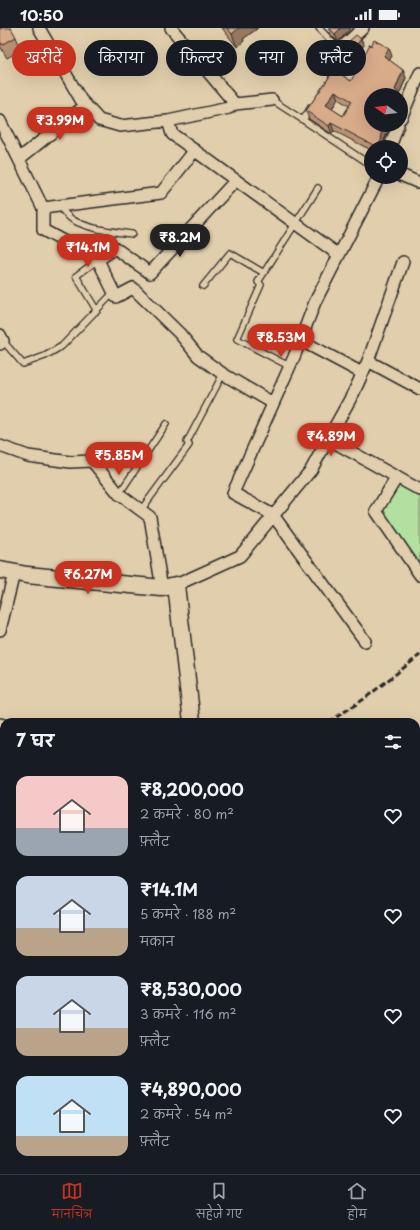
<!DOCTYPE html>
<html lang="hi">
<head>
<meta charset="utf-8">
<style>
  :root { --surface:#171b24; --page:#20242c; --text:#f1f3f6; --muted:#9ea1a6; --line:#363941; --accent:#c8321e }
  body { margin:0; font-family:"Playpen Sans","Playpen Sans Deva",sans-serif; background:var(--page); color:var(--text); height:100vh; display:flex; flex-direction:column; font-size:15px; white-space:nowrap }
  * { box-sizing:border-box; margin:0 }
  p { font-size:13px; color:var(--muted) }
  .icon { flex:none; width:22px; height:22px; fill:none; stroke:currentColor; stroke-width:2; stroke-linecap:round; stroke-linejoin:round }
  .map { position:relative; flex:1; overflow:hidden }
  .sheet { position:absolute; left:0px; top:690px; width:420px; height:456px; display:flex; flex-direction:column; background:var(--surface); border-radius:12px 12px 0 0; box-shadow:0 4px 16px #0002 }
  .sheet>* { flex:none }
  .top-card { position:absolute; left:12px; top:12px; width:396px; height:36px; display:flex; gap:8px }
  .needle { width:26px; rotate:285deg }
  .fabs { position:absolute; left:364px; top:60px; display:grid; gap:8px }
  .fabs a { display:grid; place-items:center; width:44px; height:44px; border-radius:50%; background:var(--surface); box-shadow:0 4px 16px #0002; font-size:20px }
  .price { position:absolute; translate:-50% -34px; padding:0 9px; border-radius:14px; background:var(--accent); color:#fff; font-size:13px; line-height:26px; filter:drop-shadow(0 1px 2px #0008) }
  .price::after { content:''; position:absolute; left:50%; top:24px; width:12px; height:9px; margin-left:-6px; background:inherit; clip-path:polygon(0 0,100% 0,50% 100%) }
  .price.selected { background:#222; color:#fff }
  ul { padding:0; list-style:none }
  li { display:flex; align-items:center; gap:12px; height:100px; padding:0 16px }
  li span { display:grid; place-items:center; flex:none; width:112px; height:80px; border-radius:12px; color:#555 }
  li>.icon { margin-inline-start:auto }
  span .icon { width:48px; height:48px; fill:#fffc; stroke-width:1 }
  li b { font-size:17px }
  h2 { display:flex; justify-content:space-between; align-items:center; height:48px; padding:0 16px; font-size:17px }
  .tag { padding:0 14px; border-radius:18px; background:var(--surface); box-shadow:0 4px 16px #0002; font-size:14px; line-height:36px }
  .tag.selected { background:var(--accent); color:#fff }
  .status { display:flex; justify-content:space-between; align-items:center; height:28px; padding:0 20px; background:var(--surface); direction:ltr }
  .status svg { height:11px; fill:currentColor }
  .menu { display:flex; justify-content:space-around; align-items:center; height:56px; border-top:1px solid var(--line); background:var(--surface); font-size:11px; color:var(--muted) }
  .menu a { display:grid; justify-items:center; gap:2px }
  .menu .selected { color:var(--accent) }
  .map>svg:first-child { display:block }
</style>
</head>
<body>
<div class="status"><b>10:50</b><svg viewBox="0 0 49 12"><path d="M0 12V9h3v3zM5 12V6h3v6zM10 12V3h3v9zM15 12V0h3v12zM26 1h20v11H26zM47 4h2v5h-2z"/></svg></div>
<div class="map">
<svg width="420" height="1146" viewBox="0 0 420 1146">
  <rect width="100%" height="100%" fill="#e1ceac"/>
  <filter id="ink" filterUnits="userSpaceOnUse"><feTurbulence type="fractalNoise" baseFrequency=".025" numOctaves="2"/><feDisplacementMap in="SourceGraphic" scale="8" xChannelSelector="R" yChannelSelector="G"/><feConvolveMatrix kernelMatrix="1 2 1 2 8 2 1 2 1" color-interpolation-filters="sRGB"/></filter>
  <g filter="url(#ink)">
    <!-- green -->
    <path fill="#b2e19f" stroke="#6e8665" d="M400,454L420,465V535L383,483Z"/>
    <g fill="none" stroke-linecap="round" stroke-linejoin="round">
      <defs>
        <path id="lane" d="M319,0L346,29L332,49
          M272,72L303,92L311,79
          M303,92L371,137
          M59,178C63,183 68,189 73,192C88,201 115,204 132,206
          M203,258L230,225L264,245
          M97,283L76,248L98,232
          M3,313L23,336L45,328L62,318L114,264
          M289,338L237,311L261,257L258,254L318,160
          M119,466L166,396
          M141,482L189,417L187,414L223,346
          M420,1033L419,1035L420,1037"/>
        <path id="street" d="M39,0L81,72L99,92L120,98L168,93L229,80L235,76L272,72
          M171,0L235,76
          M339,22L363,0
          M401,90L420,45
          M0,93L43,180V202L98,232L116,269L133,260L180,306L198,328L223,346L273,375
          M168,93L172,106L339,227
          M390,119L398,97
          M19,131L86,77
          M401,147L417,154
          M43,180L161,165L195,122
          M98,232L115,220L150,245L236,152
          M0,307L3,313L0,316
          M300,312L362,345
          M368,333L420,361
          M328,411L420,462
          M0,418L28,428L70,434L92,433L119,466L150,489L162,560
          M397,449L376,483L420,547
          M176,557L240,528L311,442L354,364L368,333L403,234
          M0,602L14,545
          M365,613L273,487L233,465L294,329L315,274L379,149
          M0,696L4,697
          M416,726L420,728
          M0,728L4,735
          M0,842L4,840
          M416,920L420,922
          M416,986L420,988
          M0,991L4,986
          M0,1043L4,1046
          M305,1142L314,1146"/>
        <path id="secondary" d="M0,542L27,547L162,560L176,557L192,694
          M416,1124L420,1126"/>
      </defs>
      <!-- lane casing -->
      <use href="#lane" stroke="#2b2b2b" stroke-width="8"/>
      <!-- street casing -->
      <use href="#street" stroke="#2b2b2b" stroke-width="14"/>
      <!-- secondary casing -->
      <use href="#secondary" stroke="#2b2b2b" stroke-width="19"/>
      <!-- lane -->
      <use href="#lane" stroke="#e1ceac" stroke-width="5.5"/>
      <!-- street -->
      <use href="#street" stroke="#e1ceac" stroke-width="11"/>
      <!-- secondary -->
      <use href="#secondary" stroke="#e1ceac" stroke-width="16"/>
      <!-- rail -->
      <path stroke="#2b2b2b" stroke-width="3" stroke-dasharray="6 3" stroke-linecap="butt" d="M329,694L364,671L420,627
        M0,897L4,895"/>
    </g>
    <!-- wall -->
    <path fill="#ba9376" stroke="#2b2b2b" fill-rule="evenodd" d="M0,0L16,9L21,22L7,30L0,18Z
      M222,0H258L243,11L244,13L237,19Z
      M329,0H351L338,14L331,7Z
      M361,11L364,17L355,29L348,23L346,16Z
      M392,28L389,32L403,42L406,50L399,67H371V97L388,104L384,112L385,114L384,119H371V122L334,103L332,106L309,91L306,83L334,42L351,53ZM338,71L349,78L343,88L332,81Z"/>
    <!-- shaded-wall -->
    <path fill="#977860" stroke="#2b2b2b" d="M238,0H258L243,11L244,13L237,19L232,6Z
      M341,0H351L338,14L335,6Z
      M361,11L364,17L355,29L353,22Z
      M389,20L392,28L387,36L384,28Z
      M403,42L406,50L399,67H397L395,62Z
      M335,63L338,71L329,85L326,77Z
      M371,78V91L365,88Z
      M331,95L334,103L332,106L329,98Z
      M384,97H385L388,104L384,112L385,114L384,119H377L380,104Z"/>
    <!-- building -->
    <path fill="#d8ab89" stroke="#2b2b2b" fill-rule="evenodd" d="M0,0H11L16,9L2,17L0,13Z
      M227,0H239L232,6Z
      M329,0H341L335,6Z
      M356,7L361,11L353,22L346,16Z
      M374,12L389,20L384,28L403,42L395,62L398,64L397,67H371V78L365,88L371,90V97H384L380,104L382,105L381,113L377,119L331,95L329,98L306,83L334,42L351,53L370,16L371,18ZM335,63L352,73L343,88L326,77Z"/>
  </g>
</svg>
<div class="fabs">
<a><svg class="needle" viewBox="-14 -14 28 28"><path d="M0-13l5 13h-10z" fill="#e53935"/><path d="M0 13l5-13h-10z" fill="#9ea1a6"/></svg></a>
<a><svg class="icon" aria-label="locate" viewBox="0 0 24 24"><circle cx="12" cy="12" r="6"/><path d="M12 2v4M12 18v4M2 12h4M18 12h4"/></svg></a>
</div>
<b class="price" style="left:60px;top:113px">₹3.99M</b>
<b class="price selected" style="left:180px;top:230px">₹8.2M</b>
<b class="price" style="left:88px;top:240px">₹14.1M</b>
<b class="price" style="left:281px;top:330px">₹8.53M</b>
<b class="price" style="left:331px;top:429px">₹4.89M</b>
<b class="price" style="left:119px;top:448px">₹5.85M</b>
<b class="price" style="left:88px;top:567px">₹6.27M</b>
<div class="top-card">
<a class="tag selected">खरीदें</a>
<a class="tag">किराया</a>
<a class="tag">फ़िल्टर</a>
<a class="tag">नया</a>
<a class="tag">फ़्लैट</a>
</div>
<section class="sheet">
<h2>7 घर<svg class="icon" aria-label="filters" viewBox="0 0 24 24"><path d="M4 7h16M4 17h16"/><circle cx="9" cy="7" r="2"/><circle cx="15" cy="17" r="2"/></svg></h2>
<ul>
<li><span style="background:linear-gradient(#f6c9c9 65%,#9aa5b1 0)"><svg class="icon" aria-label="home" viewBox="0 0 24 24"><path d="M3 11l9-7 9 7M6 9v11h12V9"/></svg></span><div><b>₹8,200,000</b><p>2 कमरे · 80 m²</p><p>फ़्लैट</p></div><svg class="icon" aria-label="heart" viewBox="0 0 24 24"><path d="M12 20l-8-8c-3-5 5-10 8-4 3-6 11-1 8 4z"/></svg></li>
<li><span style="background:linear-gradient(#c9d6e8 65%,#b9a48a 0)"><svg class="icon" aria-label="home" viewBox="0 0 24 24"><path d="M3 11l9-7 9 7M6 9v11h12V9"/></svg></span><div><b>₹14.1M</b><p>5 कमरे · 188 m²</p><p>मकान</p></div><svg class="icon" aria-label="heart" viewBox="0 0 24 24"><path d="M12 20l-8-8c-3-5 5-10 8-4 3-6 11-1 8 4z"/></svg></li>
<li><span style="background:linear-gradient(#c9d6e8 65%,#b9a48a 0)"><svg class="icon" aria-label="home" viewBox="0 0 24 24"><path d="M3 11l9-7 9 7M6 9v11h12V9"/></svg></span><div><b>₹8,530,000</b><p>3 कमरे · 116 m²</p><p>फ़्लैट</p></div><svg class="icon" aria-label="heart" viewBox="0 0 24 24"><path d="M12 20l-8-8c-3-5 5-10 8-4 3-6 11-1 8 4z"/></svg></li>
<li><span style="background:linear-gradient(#bfe0f5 75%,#b9a48a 0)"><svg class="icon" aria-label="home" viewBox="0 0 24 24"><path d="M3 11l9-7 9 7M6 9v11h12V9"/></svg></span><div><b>₹4,890,000</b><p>2 कमरे · 54 m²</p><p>फ़्लैट</p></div><svg class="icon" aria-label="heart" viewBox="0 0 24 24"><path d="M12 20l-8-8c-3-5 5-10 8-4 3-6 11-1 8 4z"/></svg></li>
</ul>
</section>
</div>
<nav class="menu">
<a class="selected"><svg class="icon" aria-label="map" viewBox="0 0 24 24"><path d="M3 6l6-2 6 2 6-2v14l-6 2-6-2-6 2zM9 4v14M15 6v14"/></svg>मानचित्र</a>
<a><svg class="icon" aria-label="saved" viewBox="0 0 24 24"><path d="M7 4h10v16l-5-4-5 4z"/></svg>सहेजे गए</a>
<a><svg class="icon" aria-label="home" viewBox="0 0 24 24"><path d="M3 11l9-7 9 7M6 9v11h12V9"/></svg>होम</a>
</nav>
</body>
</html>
